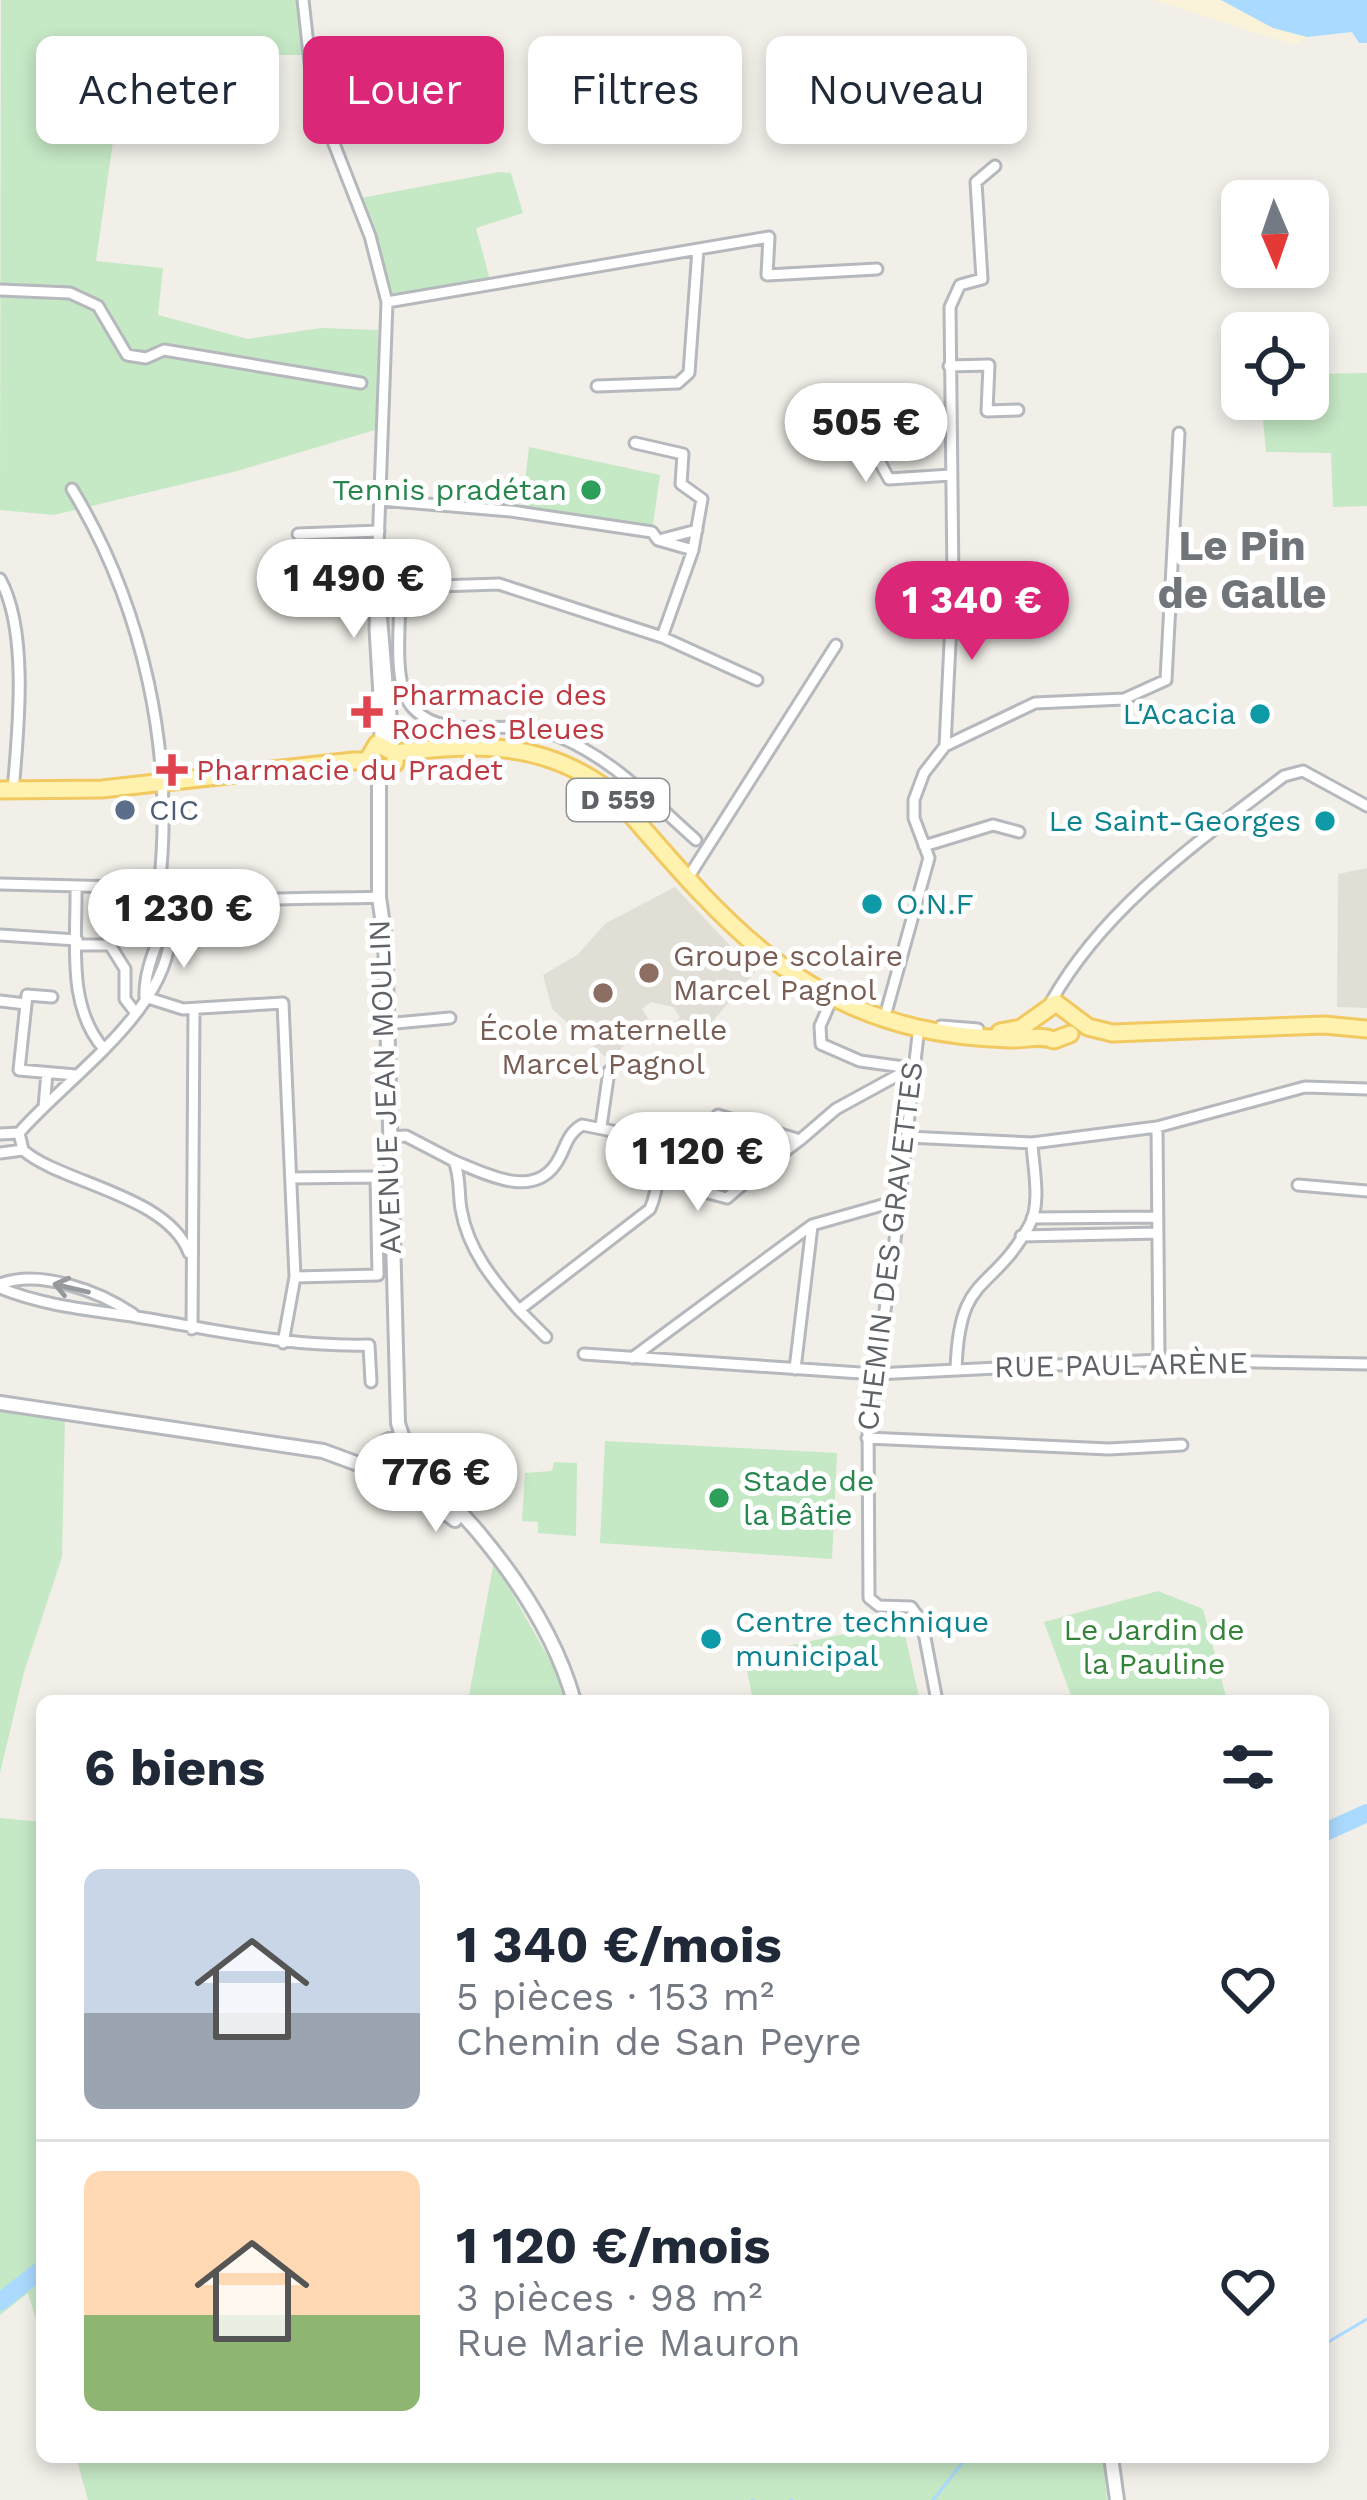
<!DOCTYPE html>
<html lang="fr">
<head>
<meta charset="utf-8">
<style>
  :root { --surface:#fff; --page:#f2f2f3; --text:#1f2937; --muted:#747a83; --line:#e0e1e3; --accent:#db2777 }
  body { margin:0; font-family:"Work Sans",sans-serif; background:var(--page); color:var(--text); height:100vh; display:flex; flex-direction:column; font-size:45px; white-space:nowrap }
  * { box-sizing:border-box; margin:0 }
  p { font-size:39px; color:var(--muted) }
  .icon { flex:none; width:66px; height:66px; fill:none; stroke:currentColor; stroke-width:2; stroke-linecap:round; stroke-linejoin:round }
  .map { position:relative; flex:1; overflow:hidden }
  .panel { position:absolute; left:36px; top:1695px; width:1293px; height:768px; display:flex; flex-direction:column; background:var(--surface); border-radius:18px; box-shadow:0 6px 18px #0003 }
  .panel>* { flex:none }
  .guide { position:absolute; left:36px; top:36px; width:1296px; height:108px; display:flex; gap:24px }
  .needle { width:78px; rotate:178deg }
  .fabs { position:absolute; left:1221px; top:180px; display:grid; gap:24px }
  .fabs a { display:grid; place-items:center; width:108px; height:108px; border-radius:18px; background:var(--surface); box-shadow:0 6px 18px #0003; font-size:60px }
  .price { position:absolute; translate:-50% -102px; padding:0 27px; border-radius:42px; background:#fff; color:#222; font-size:39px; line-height:78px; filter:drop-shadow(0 3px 6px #0008) }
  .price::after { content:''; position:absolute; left:50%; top:72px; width:36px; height:27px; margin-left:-18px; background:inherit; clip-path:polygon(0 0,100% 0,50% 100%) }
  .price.active { background:var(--accent); color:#fff }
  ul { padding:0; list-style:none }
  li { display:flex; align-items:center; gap:36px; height:300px; padding:0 48px }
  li+li { border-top:3px solid var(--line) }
  li span { display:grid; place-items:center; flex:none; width:336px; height:240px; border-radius:18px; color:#555 }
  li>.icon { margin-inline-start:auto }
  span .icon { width:144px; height:144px; fill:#fffc; stroke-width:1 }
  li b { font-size:51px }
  h2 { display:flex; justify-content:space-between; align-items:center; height:144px; padding:0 48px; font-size:51px }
  .tag { padding:0 42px; border-radius:18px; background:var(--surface); box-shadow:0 6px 18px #0003; font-size:42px; line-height:108px }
  .tag.active { background:var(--accent); color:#fff }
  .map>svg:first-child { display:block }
</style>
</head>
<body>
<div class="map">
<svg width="1367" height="2500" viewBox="0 0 1367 2500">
  <rect width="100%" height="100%" fill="#f1efe8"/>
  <!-- education -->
  <path fill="#e1ded6" d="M1367,868V1008L1337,1007L1338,874Z
    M675,887L755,972L694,1043L675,1023L680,1017L673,1007L651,1002L642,1009L650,1021L609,1060L552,1009L543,975L577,955L606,923Z"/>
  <!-- green -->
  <path fill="#c5e8c5" d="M1,0H298L302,55H230L113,141L96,261L163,268L158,315L248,339L321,328L378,330V429L237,471L54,515L0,510Z
    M499,172L511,173L523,213L476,228L490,280L392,296L361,198Z
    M1367,373V506L1333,507L1331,453L1266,452L1261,399H1308V374Z
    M529,447L660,475L652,532L522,506Z
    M0,1409L65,1417L62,1557L24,1672L0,1773Z
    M605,1441L837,1453L832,1559L600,1543Z
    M554,1462L577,1463L576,1536L538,1533V1522L522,1521L525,1473L552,1471Z
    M494,1561L557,1673L565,1701H468Z
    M1158,1591L1203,1609L1227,1701H1073L1044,1622Z
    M902,1622L920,1701H753L744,1655Z
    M0,1818L42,1822V2339L28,2293L0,2315Z
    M76,2457H1103L1107,2500H88Z"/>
  <!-- sand -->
  <path fill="#fbf3d9" d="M1154,0H1221L1273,28L1307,37L1295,45Z"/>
  <!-- water -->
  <path fill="#aadaff" d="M1221,0H1367V43H1359L1352,32L1307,37L1273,28Z"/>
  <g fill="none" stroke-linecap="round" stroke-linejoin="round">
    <!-- stream -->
    <path stroke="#aadaff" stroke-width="3" d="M1323,2345L1367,2319
      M752,2500H753
      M791,2500H792
      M933,2500L967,2457"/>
    <!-- river -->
    <path stroke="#aadaff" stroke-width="18" d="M1323,1833L1367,1813
      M0,2302L42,2269"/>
    <defs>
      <path id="minor" d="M303,0L313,90L370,236L387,302L375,629L379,696
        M0,290L70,293L98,306L127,355L146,358L164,350L361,383
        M387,302L769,237L767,275L877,269
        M949,366L989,365L987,411L1018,410
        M597,386L678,383L689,373L698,249
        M795,424L865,435L889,479L951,475
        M635,443L683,454L681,484L702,499L693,550L662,637
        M72,489C143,606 175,752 159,888
        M380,500L511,511L652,532L658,540L693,550
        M298,534L379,531
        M663,539L697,530
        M0,579C29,631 18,732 13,791
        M378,588L499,584L662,637L757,680
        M400,591C401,621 391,685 413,708C446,743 506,718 547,732C607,753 649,798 696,840
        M381,611L388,695
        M945,746L1035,703L1124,699L1166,680L1179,433
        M924,846L993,825L1019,832
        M686,881L836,645
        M0,884L159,888
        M76,887C77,941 66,1006 104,1049
        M0,935L77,940
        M77,945H110L125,969V999L135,1012
        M145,997L183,1009L283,1003L295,1277L283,1343
        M145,997C144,976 156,933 174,920C209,892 332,900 379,897
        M0,1001L26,1004L19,1070L76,1075
        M1051,1002C1104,907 1199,841 1284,776L1303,771L1367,806
        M26,1004L27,995L52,997
        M887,1009L929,858L914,818V800L924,773L945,746L953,581L950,307L960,285L982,279L976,182L995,166
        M385,1024L450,1018
        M919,1026L893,1258L868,1421L869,1598L879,1606L911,1607L922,1622L937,1701
        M941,1026L978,1029
        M44,1107L47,1073
        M582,1125L653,1139C662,1157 658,1191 650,1209L519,1310C493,1280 468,1250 461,1209C458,1191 461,1179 454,1161C484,1173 531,1199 555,1165C566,1150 565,1135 582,1125Z
        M601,1126L609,1071
        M1157,1127L1159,1360
        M19,1133C67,1077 176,1006 170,924C170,912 162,899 159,888
        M0,1134L19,1133
        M388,1137L406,1136L454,1161
        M907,1137L1032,1143L1157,1127L1305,1087L1367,1089
        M800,1140L755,1174L705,1156L718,1115L800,1140L836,1109L911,1068L860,1061L821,1044L820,1026L834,994
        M23,1150C60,1183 168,1195 189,1253
        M0,1153L23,1150L19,1133
        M705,1156L697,1190L727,1198L755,1174
        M291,1178L376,1177L378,1275L295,1277
        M1298,1185L1367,1191
        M1032,1218L1158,1217
        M1021,1236L1158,1233
        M0,1284C40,1269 99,1291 133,1314
        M0,1288C43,1306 92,1310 137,1317C216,1330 289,1347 369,1345L371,1382
        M519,1310L546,1337
        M192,1329L194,1009
        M584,1354L875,1374L1159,1360L1367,1364
        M632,1358L812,1225L900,1200
        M795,1369L812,1226
        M956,1370C959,1271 991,1295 1029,1226C1042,1204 1033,1167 1032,1143
        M867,1438L1109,1449L1182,1445"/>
      <path id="tertiary" d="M388,695L392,748
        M379,696L382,744
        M379,772V897L385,939L398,1423C411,1472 447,1495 478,1532C519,1581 557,1640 574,1701
        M0,1403L323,1451L372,1469
        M404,1443L389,1440L375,1448L371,1464L376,1475L410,1486L455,1520
        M1111,2457L1117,2500"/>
      <path id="primary" d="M395,753C475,743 543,740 611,792C702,894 774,995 918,1028C948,1035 979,1038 1009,1039C1025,1040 1039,1034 1054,1040L1070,1034
        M367,761L377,744L395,753
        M0,790L102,789L353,761H367L384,772L395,763V753
        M1000,1032L1021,1028L1056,1003L1088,1027L1112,1033L1324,1025L1367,1029"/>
    </defs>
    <!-- minor casing -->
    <use href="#minor" stroke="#b5b8bc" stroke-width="15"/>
    <!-- tertiary casing -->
    <use href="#tertiary" stroke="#b5b8bc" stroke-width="18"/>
    <!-- primary casing -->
    <use href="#primary" stroke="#f2c960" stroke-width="21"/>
    <!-- minor -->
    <use href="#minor" stroke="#fff" stroke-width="9"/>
    <!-- tertiary -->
    <use href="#tertiary" stroke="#fff" stroke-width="12"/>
    <!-- primary -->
    <use href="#primary" stroke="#fff2af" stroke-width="15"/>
  </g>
  <!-- one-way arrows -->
  <defs><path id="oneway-shaft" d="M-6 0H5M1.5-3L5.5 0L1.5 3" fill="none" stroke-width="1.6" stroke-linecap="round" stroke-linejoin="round" transform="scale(3)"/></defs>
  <use stroke="#979a9d" href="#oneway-shaft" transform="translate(71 1288) rotate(-167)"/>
  <!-- markers -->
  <g fill="#2e9e5b" stroke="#fff" stroke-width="4.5">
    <circle cx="591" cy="490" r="12"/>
    <circle cx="719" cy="1498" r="12"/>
  </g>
  <g fill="#e0444e" stroke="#fff" stroke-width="4.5">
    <path d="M361 694h12v12h12v12h-12v12h-12v-12h-12v-12h12z"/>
    <path d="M166 752h12v12h12v12h-12v12h-12v-12h-12v-12h12z"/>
  </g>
  <g fill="#0f9aa8" stroke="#fff" stroke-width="4.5">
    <circle cx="1260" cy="714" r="12"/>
    <circle cx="1325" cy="821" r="12"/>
    <circle cx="872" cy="904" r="12"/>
    <circle cx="711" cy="1639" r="12"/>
  </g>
  <circle fill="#5c6f8a" stroke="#fff" stroke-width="4.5" cx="125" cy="810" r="12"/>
  <g fill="#8d6e63" stroke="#fff" stroke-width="4.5">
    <circle cx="649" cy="973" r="12"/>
    <circle cx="603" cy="993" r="12"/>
  </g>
  <g text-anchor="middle" stroke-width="10" stroke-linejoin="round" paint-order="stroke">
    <!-- shield labels -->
    <rect fill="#fff" stroke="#8f9295" stroke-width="3" x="567" y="779" width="102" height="42" rx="9"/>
    <g font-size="27" font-weight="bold" fill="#5f6368">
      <text x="618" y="809">D 559</text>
    </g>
    <!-- leisure labels -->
    <g font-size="30" fill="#27864d" stroke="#fff" text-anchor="end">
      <text x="567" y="500">Tennis pradétan</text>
      <text x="743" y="1491" text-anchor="start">Stade de<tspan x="743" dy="34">la Bâtie</tspan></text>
    </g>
    <!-- health labels -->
    <g font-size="30" fill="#be3a42" stroke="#fff" text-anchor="start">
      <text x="391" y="705">Pharmacie des<tspan x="391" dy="34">Roches Bleues</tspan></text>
      <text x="196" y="780">Pharmacie du Pradet</text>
    </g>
    <!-- culture labels -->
    <g font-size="30" fill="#0d838f" stroke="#fff" text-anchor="end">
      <text x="1236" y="724">L'Acacia</text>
      <text x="1301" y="831">Le Saint-Georges</text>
      <text x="896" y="914" text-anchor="start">O.N.F</text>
      <text x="735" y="1632" text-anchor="start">Centre technique<tspan x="735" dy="34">municipal</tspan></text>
    </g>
    <!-- service labels -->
    <g font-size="30" fill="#4e5e75" stroke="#fff" text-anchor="start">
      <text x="149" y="820">CIC</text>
    </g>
    <!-- education labels -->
    <g font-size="30" fill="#785e54" stroke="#fff" text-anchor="start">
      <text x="673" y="966">Groupe scolaire<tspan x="673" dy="34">Marcel Pagnol</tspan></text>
      <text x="603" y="1040" text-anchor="middle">École maternelle<tspan x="603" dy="34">Marcel Pagnol</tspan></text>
    </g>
    <!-- street labels -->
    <g font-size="30" fill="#5f6368" stroke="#fff">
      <text transform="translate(385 1087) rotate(-92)" y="10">AVENUE JEAN MOULIN</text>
      <text transform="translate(890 1246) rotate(-83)" y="10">CHEMIN DES GRAVETTES</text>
      <text transform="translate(1121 1365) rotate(-1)" y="10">RUE PAUL ARÈNE</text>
    </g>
    <!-- park labels -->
    <g font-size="30" fill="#348238" stroke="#fff">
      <text x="1154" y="1640">Le Jardin de<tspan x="1154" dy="34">la Pauline</tspan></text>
    </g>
    <!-- district labels -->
    <g font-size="42" font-weight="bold" fill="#70757a" stroke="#fff">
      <text x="1242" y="560">Le Pin<tspan x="1242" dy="48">de Galle</tspan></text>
    </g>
  </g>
</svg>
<div class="fabs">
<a><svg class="needle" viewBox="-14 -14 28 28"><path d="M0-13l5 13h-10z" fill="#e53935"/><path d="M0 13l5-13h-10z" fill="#747a83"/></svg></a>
<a><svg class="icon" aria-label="locate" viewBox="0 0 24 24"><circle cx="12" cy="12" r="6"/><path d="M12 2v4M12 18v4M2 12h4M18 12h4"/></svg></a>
</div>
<b class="price" style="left:866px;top:485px">505 €</b>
<b class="price" style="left:354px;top:641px">1 490 €</b>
<b class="price active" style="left:972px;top:663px">1 340 €</b>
<b class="price" style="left:184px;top:971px">1 230 €</b>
<b class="price" style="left:698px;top:1214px">1 120 €</b>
<b class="price" style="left:436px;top:1535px">776 €</b>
<div class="guide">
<a class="tag">Acheter</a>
<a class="tag active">Louer</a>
<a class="tag">Filtres</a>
<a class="tag">Nouveau</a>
</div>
<section class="panel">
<h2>6 biens<svg class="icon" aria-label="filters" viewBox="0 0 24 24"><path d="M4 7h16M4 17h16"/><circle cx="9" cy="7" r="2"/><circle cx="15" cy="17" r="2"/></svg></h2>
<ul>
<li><span style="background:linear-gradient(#c9d6e8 60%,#9aa5b1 0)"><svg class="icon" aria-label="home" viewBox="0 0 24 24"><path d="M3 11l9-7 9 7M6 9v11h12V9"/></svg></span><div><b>1 340 €/mois</b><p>5 pièces · 153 m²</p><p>Chemin de San Peyre</p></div><svg class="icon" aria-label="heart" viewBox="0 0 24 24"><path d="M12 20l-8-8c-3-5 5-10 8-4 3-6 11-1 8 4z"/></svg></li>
<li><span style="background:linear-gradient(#ffd9b3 60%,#8fb573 0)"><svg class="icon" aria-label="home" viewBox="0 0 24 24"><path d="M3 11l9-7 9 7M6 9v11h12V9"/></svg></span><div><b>1 120 €/mois</b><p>3 pièces · 98 m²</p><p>Rue Marie Mauron</p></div><svg class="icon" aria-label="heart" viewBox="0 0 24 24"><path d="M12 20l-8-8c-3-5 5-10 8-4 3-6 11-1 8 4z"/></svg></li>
</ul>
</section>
</div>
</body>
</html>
